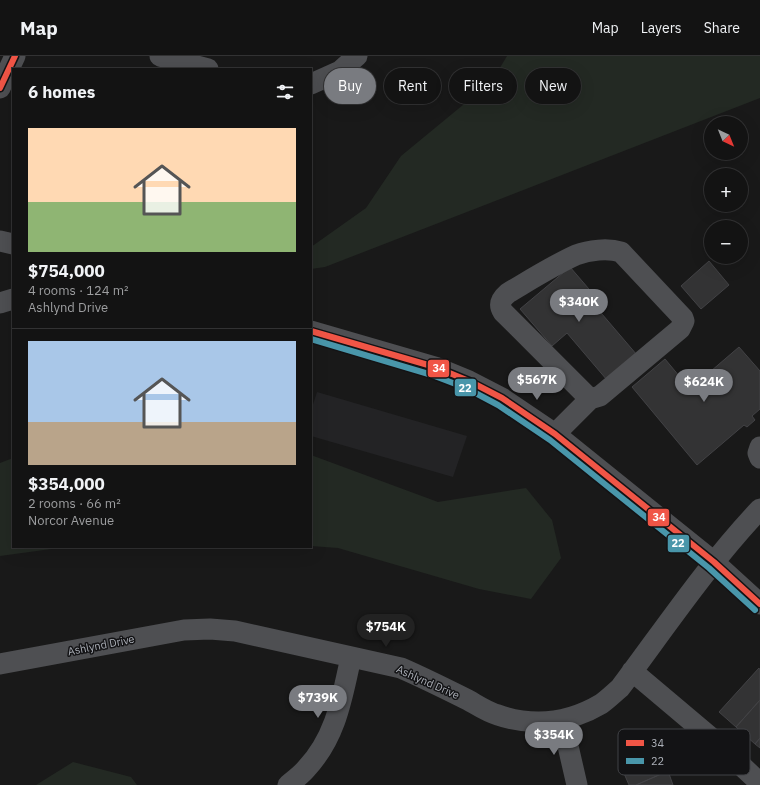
<!DOCTYPE html>
<html lang="en">
<head>
<meta charset="utf-8">
<style>
  :root { --surface:#131313; --page:#1c1c1c; --text:#f1f3f6; --muted:#9d9ea0; --line:#323233; --accent:#797b80 }
  body { margin:0; font-family:"IBM Plex Sans",sans-serif; background:var(--page); color:var(--text); height:100vh; display:flex; flex-direction:column; font-size:15px; white-space:nowrap }
  * { box-sizing:border-box; margin:0 }
  p { font-size:13px; color:var(--muted) }
  .icon { flex:none; width:22px; height:22px; fill:none; stroke:currentColor; stroke-width:2; stroke-linecap:round; stroke-linejoin:round }
  .map { position:relative; flex:1; overflow:hidden }
  .sheet { position:absolute; left:12px; top:12px; width:300px; height:480px; display:flex; flex-direction:column; background:var(--surface); border-radius:0px; box-shadow:0 4px 16px #0002,0 0 0 1px var(--line) }
  .sheet>* { flex:none }
  .guide { position:absolute; left:324px; top:12px; width:376px; height:36px; display:flex; gap:8px }
  .needle { width:26px; rotate:137deg }
  .controls { position:absolute; left:704px; top:60px; display:grid; gap:8px }
  .controls a { display:grid; place-items:center; width:44px; height:44px; border-radius:50%; background:var(--surface); box-shadow:0 4px 16px #0002,0 0 0 1px var(--line); font-size:20px }
  .price { position:absolute; translate:-50% -34px; padding:0 9px; border-radius:14px; background:var(--accent); color:#fff; font-size:13px; line-height:26px; filter:drop-shadow(0 1px 2px #0008) }
  .price::after { content:''; position:absolute; left:50%; top:24px; width:12px; height:9px; margin-left:-6px; background:inherit; clip-path:polygon(0 0,100% 0,50% 100%) }
  .price.on { background:#222; color:#fff }
  ul { padding:0; list-style:none }
  li { display:grid; align-content:center; gap:8px; height:212px; padding:0 16px }
  li+li { border-top:1px solid var(--line) }
  li span { display:grid; place-items:center; height:124px; border-radius:0px; color:#555 }
  li>.icon { margin-inline-start:auto }
  span .icon { width:72px; height:72px; fill:#fffc; stroke-width:1 }
  li b { font-size:17px }
  h2 { display:flex; justify-content:space-between; align-items:center; height:48px; padding:0 16px; font-size:17px }
  .pill { padding:0 14px; border-radius:18px; background:var(--surface); box-shadow:0 4px 16px #0002,0 0 0 1px var(--line); font-size:14px; line-height:36px }
  .pill.on { background:var(--accent); color:#fff }
  header { display:flex; align-items:center; gap:24px; box-sizing:border-box; height:56px; padding:0 20px; background:var(--surface); border-bottom:1px solid var(--line) }
  header strong { font-size:19px }
  nav { display:flex; gap:22px; margin-inline-start:auto; font-size:14px }
  .map>svg:first-child { display:block }
</style>
</head>
<body>
<header>
<strong>Map</strong>
<nav><a>Map</a><a>Layers</a><a>Share</a></nav>
</header>
<div class="map">
<svg width="760" height="729" viewBox="0 0 760 729">
  <rect width="100%" height="100%" fill="#191919"/>
  <!-- built -->
  <path fill="#232325" d="M317,336L467,380L453,421L311,380V355Z"/>
  <!-- green -->
  <path fill="#232923" d="M507,0H760V42L325,211L311,213V191L366,152L401,100L492,25Z
    M311,399L438,446L526,432L552,464L561,502L531,543L479,533L338,492L311,490Z
    M13,402V491H66L0,500V407Z
    M73,706L131,721L137,729H36Z"/>
  <!-- building -->
  <path fill="#333334" stroke="#424245" d="M709,205L729,229L701,253L681,230Z
    M570,211L601,247L596,251L637,299L607,324L567,277L552,290L520,253Z
    M739,291L760,315V353L752,360L755,364L747,371L744,369L697,409L632,331L665,303L690,333Z
    M759,612L760,614V644L736,671L719,656Z
    M760,644V682L755,688L736,671Z
    M760,682V692L755,688Z
    M657,691L668,715L636,729H629L620,708Z
    M668,715L673,729H636Z"/>
  <g fill="none" stroke-linecap="round" stroke-linejoin="round">
    <!-- minor -->
    <path stroke="#4e4f52" stroke-width="21" d="M160,0L208,13
      M311,28L340,15L357,0
      M0,32L15,0
      M0,185L13,188
      M0,247L13,243
      M311,275L435,311L469,325L502,342L555,378L714,506L760,548
      M555,378L590,343L600,340L680,273L684,265L683,262L621,196C608,192 589,194 576,199C552,210 530,224 508,237C501,243 498,248 503,256L590,343
      M760,391L758,397L760,402
      M0,608L184,574L210,573L235,575L401,612C424,622 446,633 468,644C477,649 487,656 498,659C533,671 569,667 601,648C608,643 614,637 620,632C665,572 708,508 760,453
      M632,615L715,685L760,727
      M562,664L577,729
      M288,729C294,724 301,719 306,713C336,681 342,642 351,601"/>
    <defs>
      <path id="bus-1" d="M0,32L15,0
        M311,275L435,311L469,325L502,342L555,378L714,506L760,548"/>
      <path id="bus-2" d="M311,283L432,319L466,332L498,349L550,384L709,512L755,554"/>
    </defs>
    <!-- bus-1 casing -->
    <use href="#bus-1" stroke="#131315" stroke-width="9"/>
    <!-- bus-2 casing -->
    <use href="#bus-2" stroke="#131315" stroke-width="9"/>
    <!-- bus-1 -->
    <use href="#bus-1" stroke="#f05546" stroke-width="6"/>
    <!-- bus-2 -->
    <use href="#bus-2" stroke="#4996aa" stroke-width="6"/>
  </g>
  <g text-anchor="middle" stroke-width="3" stroke-linejoin="round" paint-order="stroke">
    <!-- street labels -->
    <g font-size="11" fill="#acb0b8" stroke="#131315">
      <text transform="translate(101 589) rotate(-11)" y="4">Ashlynd Drive</text>
      <text transform="translate(428 626) rotate(24)" y="4">Ashlynd Drive</text>
    </g>
  </g>
  <!-- legend -->
  <rect x="618" y="673" width="132" height="46" rx="6" fill="#131315" stroke="#414246" stroke-width="1"/>
  <rect x="626" y="684" width="18" height="6" fill="#f05546"/>
  <rect x="626" y="702" width="18" height="6" fill="#4996aa"/>
  <g font-size="11" fill="#acb0b8">
    <text x="651" y="691">34</text>
    <text x="651" y="709">22</text>
  </g>
  <g stroke="#131315" stroke-width="1.5">
    <rect x="427" y="303" width="23" height="19" rx="4" fill="#f05546"/>
    <rect x="454" y="322" width="23" height="19" rx="4" fill="#4996aa"/>
    <rect x="647" y="452" width="23" height="19" rx="4" fill="#f05546"/>
    <rect x="667" y="478" width="23" height="19" rx="4" fill="#4996aa"/>
  </g>
  <g font-size="11" text-anchor="middle" font-weight="bold" fill="#fff">
    <text x="439" y="316">34</text>
    <text x="465" y="336">22</text>
    <text x="659" y="465">34</text>
    <text x="678" y="491">22</text>
  </g>
</svg>
<div class="controls">
<a><svg class="needle" viewBox="-14 -14 28 28"><path d="M0-13l5 13h-10z" fill="#e53935"/><path d="M0 13l5-13h-10z" fill="#9d9ea0"/></svg></a>
<a>+</a>
<a>−</a>
</div>
<b class="price" style="left:579px;top:267px">$340K</b>
<b class="price" style="left:537px;top:345px">$567K</b>
<b class="price" style="left:704px;top:347px">$624K</b>
<b class="price on" style="left:386px;top:592px">$754K</b>
<b class="price" style="left:318px;top:663px">$739K</b>
<b class="price" style="left:554px;top:700px">$354K</b>
<div class="guide">
<a class="pill on">Buy</a>
<a class="pill">Rent</a>
<a class="pill">Filters</a>
<a class="pill">New</a>
</div>
<section class="sheet">
<h2>6 homes<svg class="icon" aria-label="filters" viewBox="0 0 24 24"><path d="M4 7h16M4 17h16"/><circle cx="9" cy="7" r="2"/><circle cx="15" cy="17" r="2"/></svg></h2>
<ul>
<li><span style="background:linear-gradient(#ffd9b3 60%,#8fb573 0)"><svg class="icon" aria-label="home" viewBox="0 0 24 24"><path d="M3 11l9-7 9 7M6 9v11h12V9"/></svg></span><div><b>$754,000</b><p>4 rooms · 124 m²</p><p>Ashlynd Drive</p></div></li>
<li><span style="background:linear-gradient(#a9c7e8 65%,#b9a48a 0)"><svg class="icon" aria-label="home" viewBox="0 0 24 24"><path d="M3 11l9-7 9 7M6 9v11h12V9"/></svg></span><div><b>$354,000</b><p>2 rooms · 66 m²</p><p>Norcor Avenue</p></div></li>
</ul>
</section>
</div>
</body>
</html>
